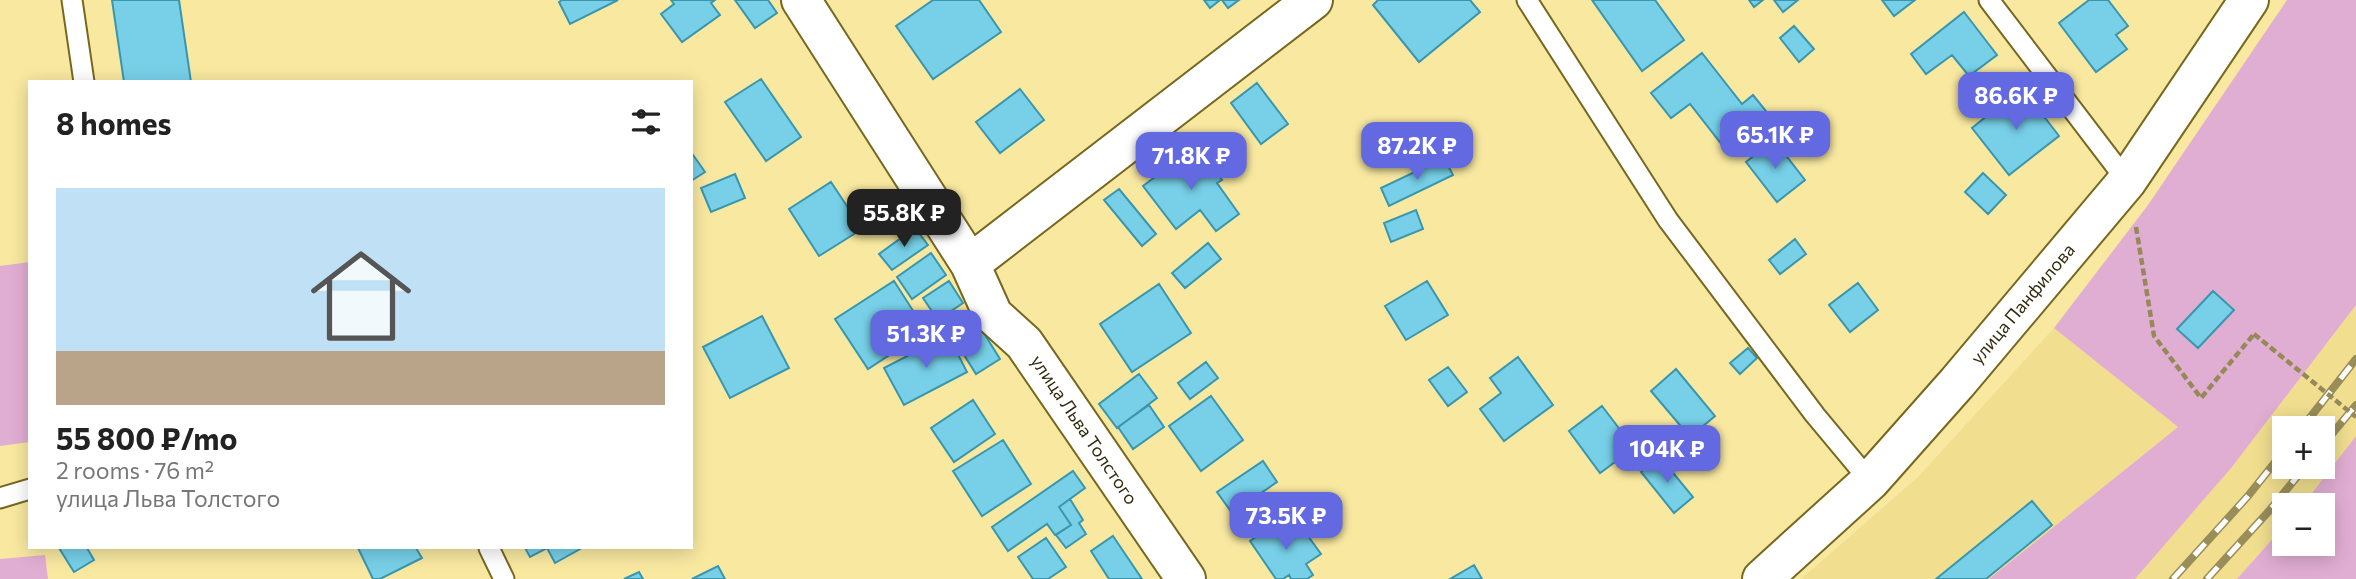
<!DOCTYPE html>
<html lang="en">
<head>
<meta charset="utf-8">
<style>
  :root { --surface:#fff; --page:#f6f6f6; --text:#222; --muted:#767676; --line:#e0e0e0; --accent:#6269e1 }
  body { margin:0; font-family:Commissioner,sans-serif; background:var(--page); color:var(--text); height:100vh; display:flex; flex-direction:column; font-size:26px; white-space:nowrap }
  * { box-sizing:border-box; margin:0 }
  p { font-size:23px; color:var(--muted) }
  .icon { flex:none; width:38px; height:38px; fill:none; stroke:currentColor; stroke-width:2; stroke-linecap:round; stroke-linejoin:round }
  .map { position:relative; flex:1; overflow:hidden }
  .side { position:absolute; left:28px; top:80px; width:665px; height:469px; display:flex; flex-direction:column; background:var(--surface); border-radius:0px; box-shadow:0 4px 18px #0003 }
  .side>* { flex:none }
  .fabs { position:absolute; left:2272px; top:416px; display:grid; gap:14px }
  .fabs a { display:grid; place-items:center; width:63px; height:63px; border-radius:0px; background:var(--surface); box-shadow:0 4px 18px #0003; font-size:35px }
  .price { position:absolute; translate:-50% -60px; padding:0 16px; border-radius:14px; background:var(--accent); color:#fff; font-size:23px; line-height:46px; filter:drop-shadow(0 2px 4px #0008) }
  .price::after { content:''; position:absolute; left:50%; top:42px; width:21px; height:16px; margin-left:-10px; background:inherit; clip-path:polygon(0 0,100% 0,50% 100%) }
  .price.active { background:#222; color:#fff }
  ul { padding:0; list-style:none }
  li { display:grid; align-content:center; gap:14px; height:371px; padding:0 28px }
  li+li { border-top:2px solid var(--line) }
  li span { display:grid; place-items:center; height:217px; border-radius:0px; color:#555 }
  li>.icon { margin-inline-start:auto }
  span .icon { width:126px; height:126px; fill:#fffc; stroke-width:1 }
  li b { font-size:30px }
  h2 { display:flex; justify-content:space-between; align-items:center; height:84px; padding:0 28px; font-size:30px }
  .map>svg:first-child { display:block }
</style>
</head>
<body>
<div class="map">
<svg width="2356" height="579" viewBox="0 0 2356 579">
  <rect width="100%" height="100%" fill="#f8e8a0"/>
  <!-- built -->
  <path fill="#f1df8f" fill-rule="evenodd" d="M2356,305V436L2310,497L2302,506H2284V526L2237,579H2135L2232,467ZM2284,429H2322V467H2284Z
    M2054,328L2178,427L1989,579H1801L1918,477Z"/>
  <!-- green -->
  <path fill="#e1aed3" d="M2287,0H2356V305L2232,467L2135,579H1989L2178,427L2054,328L2148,205Z
    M30,262V442L0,446V266Z
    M2356,436V579H2237L2284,526V544H2322V506H2302Z
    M45,555L48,579H0V559Z"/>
  <!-- building -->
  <path fill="#77d0e8" stroke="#3a96ac" stroke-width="2" d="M112,0H179L191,82H124Z
    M562,0H618L570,24L559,2Z
    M671,0H715L711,3L720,15L682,42L661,14L674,4Z
    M735,0H768L777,13L755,28Z
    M933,0H979L1001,32L933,79L896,26Z
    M1204,0H1220L1210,8Z
    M1222,0H1239L1228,8Z
    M1378,0H1470L1480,12L1419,62L1373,5Z
    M1592,0H1655L1684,40L1642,71Z
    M1749,0H1763L1754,7Z
    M1774,0H1798L1783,12Z
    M1882,0H1915L1894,16Z
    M2089,0H2108L2128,26L2116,35L2127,49L2096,72L2059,23Z
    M1964,12L1997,55L1969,76L1952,55L1926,74L1911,54Z
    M1794,26L1814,49L1799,62L1780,38Z
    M1702,53L1742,104L1753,95L1774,121L1730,155L1690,104L1671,118L1651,93Z
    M761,79L801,137L766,161L725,102Z
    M1257,83L1288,124L1261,144L1231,103Z
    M2022,88L2059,136L2009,175L1972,128Z
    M1020,89L1044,120L1000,153L976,122Z
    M1774,140L1805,180L1777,202L1746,162Z
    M1196,146L1222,180L1217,183L1239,214L1216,231L1200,210L1176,229L1143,186Z
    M691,152L705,172L691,181Z
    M1444,158L1453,175L1389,206L1381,188Z
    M1983,173L2006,195L1988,214L1965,192Z
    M735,174L745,198L711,212L701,188Z
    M831,182L862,229L819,256L789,209Z
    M1119,189L1156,234L1142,246L1104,200Z
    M1416,210L1423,229L1391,242L1384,223Z
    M915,228L928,245L892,270L879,254Z
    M1795,239L1806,254L1780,274L1769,260Z
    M1208,243L1221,259L1185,288L1172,273Z
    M931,253L946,275L912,299L897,277Z
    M894,281L926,331L868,369L835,319Z
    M949,281L963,303L938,320L923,298Z
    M1427,281L1448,315L1406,340L1385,306Z
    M1858,283L1878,310L1850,332L1829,305Z
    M1159,284L1191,333L1132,372L1100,324Z
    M2213,291L2234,310L2198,348L2177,329Z
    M970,311L1000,359L976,374L946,326Z
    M762,316L789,368L730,398L703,347Z
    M948,335L967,372L904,405L884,368Z
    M1748,348L1757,358L1740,374L1730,363Z
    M1518,357L1553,405L1504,441L1480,409L1501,393L1490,378Z
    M1206,362L1218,378L1190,399L1178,383Z
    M1448,367L1467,392L1448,406L1429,380Z
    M1676,369L1715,416L1690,437L1651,391Z
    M1139,374L1157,398L1117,428L1099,404Z
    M1211,396L1243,440L1201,471L1169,426Z
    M973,400L995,434L954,462L931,428Z
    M1149,405L1164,427L1133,449L1118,427Z
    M1602,406L1634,448L1600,473L1569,431Z
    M1003,440L1031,484L982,516L953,471Z
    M1660,457L1693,497L1674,513L1641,472Z
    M1263,461L1277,482L1232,513L1217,492Z
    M1073,471L1085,488L1059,507L1071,525L1055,535L1047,524L1008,551L992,527Z
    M1070,499L1083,520L1079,523L1086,534L1066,548L1056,535L1071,525L1059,507Z
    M2032,501L2052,525L1986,579H1936Z
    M1276,523L1285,536L1300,525L1321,554L1306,564L1313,575L1307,579H1291L1289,575L1283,579H1276L1250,541Z
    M1113,536L1142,579H1109L1091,551Z
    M1046,538L1066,567L1048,579H1033L1018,557Z
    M59,548H87L94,560L74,572Z
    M358,548H416L422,558L380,579H373Z
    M525,548H579L580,549L555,563L547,548L530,557Z
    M1474,565L1482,579H1450Z
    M718,566L725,579H692Z
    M639,572L643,579H624Z"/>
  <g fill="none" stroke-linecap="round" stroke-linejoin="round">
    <defs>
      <path id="lane" d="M72,0L84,82
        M1527,0L1668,220L1815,415L1870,481
        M1989,0L2127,181
        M0,498L30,489
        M489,548L504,579"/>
      <path id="street" d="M801,0L970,264L993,315L1024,343L1186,579
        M970,264L1313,0"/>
      <path id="secondary" d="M1762,579L1870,481L1957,383L2127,181L2249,0"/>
    </defs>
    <!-- lane casing -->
    <use href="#lane" stroke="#776820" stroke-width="23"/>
    <!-- street casing -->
    <use href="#street" stroke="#776820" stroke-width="42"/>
    <!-- secondary casing -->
    <use href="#secondary" stroke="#776820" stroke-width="42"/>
    <!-- path -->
    <path stroke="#948957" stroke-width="4.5" stroke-dasharray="7 3.5" stroke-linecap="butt" d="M2136,227L2154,336L2201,398L2254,334"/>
    <!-- lane -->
    <use href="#lane" stroke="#fff" stroke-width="19"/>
    <!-- street -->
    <use href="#street" stroke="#fff" stroke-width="38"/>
    <!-- secondary -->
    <use href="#secondary" stroke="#fff" stroke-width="38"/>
    <defs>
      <path id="rail" d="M2301,429L2356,359
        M2322,446L2356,405
        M2173,579L2248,496L2284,451
        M2207,579L2269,511L2305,467"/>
    </defs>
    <!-- rail casing -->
    <use href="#rail" stroke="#998e5a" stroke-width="8"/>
    <!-- rail -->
    <use href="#rail" stroke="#fff" stroke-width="5" stroke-dasharray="16" stroke-linecap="butt"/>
    <!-- path-bridge -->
    <path stroke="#948957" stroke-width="4.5" stroke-dasharray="7 3.5" stroke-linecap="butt" d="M2254,334L2356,417"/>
  </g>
  <g text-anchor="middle" stroke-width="5" stroke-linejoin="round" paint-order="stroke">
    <!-- street labels -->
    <g font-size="18" fill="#332c0f" stroke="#fff">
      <text transform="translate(2023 304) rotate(-50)" y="6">улица Панфилова</text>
      <text transform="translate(1084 430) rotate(56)" y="6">улица Льва Толстого</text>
    </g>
  </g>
</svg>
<div class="fabs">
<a>+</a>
<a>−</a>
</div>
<b class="price" style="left:2016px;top:132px">86.6K ₽</b>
<b class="price" style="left:1775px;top:171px">65.1K ₽</b>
<b class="price" style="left:1417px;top:182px">87.2K ₽</b>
<b class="price" style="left:1191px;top:192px">71.8K ₽</b>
<b class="price active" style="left:904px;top:249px">55.8K ₽</b>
<b class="price" style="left:926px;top:370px">51.3K ₽</b>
<b class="price" style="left:1667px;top:485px">104K ₽</b>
<b class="price" style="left:1286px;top:552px">73.5K ₽</b>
<section class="side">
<h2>8 homes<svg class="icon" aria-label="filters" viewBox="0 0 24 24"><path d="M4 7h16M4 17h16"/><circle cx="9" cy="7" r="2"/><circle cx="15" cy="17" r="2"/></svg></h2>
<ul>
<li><span style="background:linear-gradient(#bfe0f5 75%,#b9a48a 0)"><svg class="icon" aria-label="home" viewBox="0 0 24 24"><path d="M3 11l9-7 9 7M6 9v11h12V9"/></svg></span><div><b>55 800 ₽/mo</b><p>2 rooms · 76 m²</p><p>улица Льва Толстого</p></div></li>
</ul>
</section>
</div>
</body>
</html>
